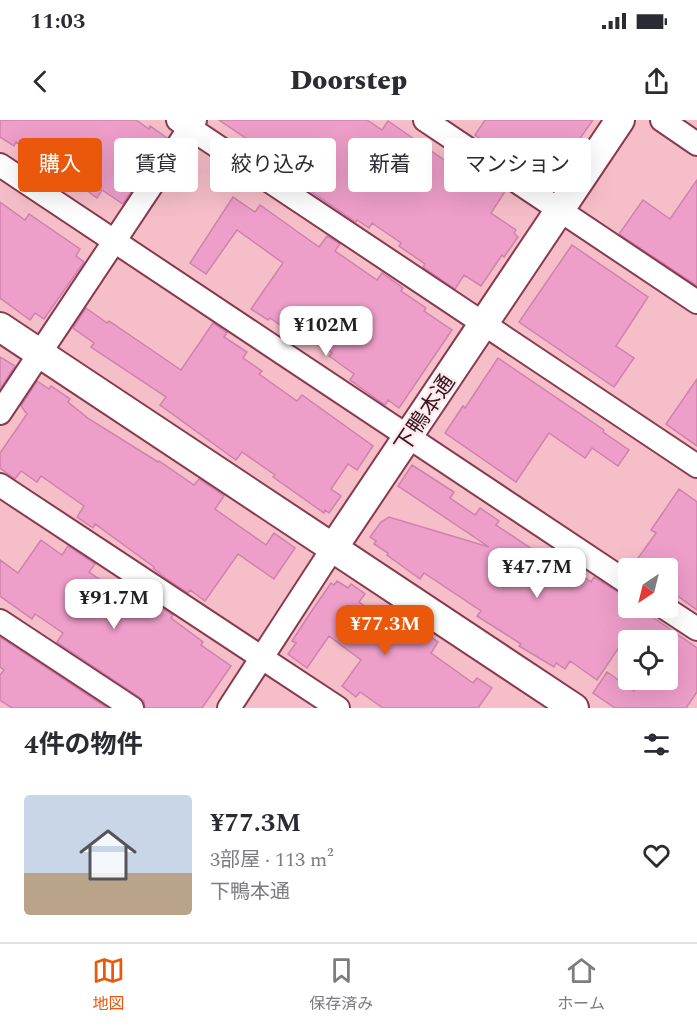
<!DOCTYPE html>
<html lang="ja">
<head>
<meta charset="utf-8">
<style>
  :root { --surface:#fff; --page:#f2f2f3; --text:#2b2b33; --muted:#7c7c81; --line:#e1e1e2; --accent:#ea580c }
  body { margin:0; font-family:Spectral,"Noto Sans JP",serif; background:var(--page); color:var(--text); height:100vh; display:flex; flex-direction:column; font-size:22px; white-space:nowrap }
  * { box-sizing:border-box; margin:0 }
  p { font-size:20px; color:var(--muted) }
  .icon { flex:none; width:33px; height:33px; fill:none; stroke:currentColor; stroke-width:2; stroke-linecap:round; stroke-linejoin:round }
  .map { position:relative; height:588px; overflow:hidden }
  .sheet { display:flex; flex-direction:column; background:var(--surface); flex:1 }
  .sheet>* { flex:none }
  .top-card { position:absolute; left:18px; top:18px; width:662px; height:54px; display:flex; gap:12px }
  .needle { width:39px; rotate:215deg }
  .fabs { position:absolute; left:618px; top:438px; display:grid; gap:12px }
  .fabs a { display:grid; place-items:center; width:60px; height:60px; border-radius:6px; background:var(--surface); box-shadow:0 6px 24px #0002; font-size:30px }
  .price { position:absolute; translate:-50% -51px; padding:0 14px; border-radius:12px; background:#fff; color:#222; font-size:20px; line-height:39px; filter:drop-shadow(0 2px 3px #0008) }
  .price::after { content:''; position:absolute; left:50%; top:36px; width:18px; height:14px; margin-left:-9px; background:inherit; clip-path:polygon(0 0,100% 0,50% 100%) }
  .price.current { background:var(--accent); color:#fff }
  ul { padding:0; list-style:none }
  li { display:flex; align-items:center; gap:18px; height:150px; padding:0 24px }
  li span { display:grid; place-items:center; flex:none; width:168px; height:120px; border-radius:6px; color:#555 }
  li>.icon { margin-inline-start:auto }
  span .icon { width:72px; height:72px; fill:#fffc; stroke-width:1 }
  li b { font-size:26px }
  h2 { display:flex; justify-content:space-between; align-items:center; height:72px; padding:0 24px; font-size:26px }
  .tag { padding:0 21px; border-radius:6px; background:var(--surface); box-shadow:0 6px 24px #0002; font-size:21px; line-height:54px }
  .tag.current { background:var(--accent); color:#fff }
  .status { display:flex; justify-content:space-between; align-items:center; height:42px; padding:0 30px; background:var(--surface); direction:ltr }
  .status svg { height:16px; fill:currentColor }
  header { display:flex; justify-content:space-between; align-items:center; height:78px; padding:0 24px; background:var(--surface); font-size:27px; font-weight:800 }
  .tabs { display:flex; justify-content:space-around; align-items:center; height:84px; border-top:2px solid var(--line); background:var(--surface); font-size:16px; color:var(--muted) }
  .tabs a { display:grid; justify-items:center; gap:3px }
  .tabs .current { color:var(--accent) }
  .map>svg:first-child { display:block }
</style>
</head>
<body>
<div class="status"><b>11:03</b><svg viewBox="0 0 49 12"><path d="M0 12V9h3v3zM5 12V6h3v6zM10 12V3h3v9zM15 12V0h3v12zM26 1h20v11H26zM47 4h2v5h-2z"/></svg></div>
<header><svg class="icon" aria-label="back" viewBox="0 0 24 24"><path d="M15 5l-7 7 7 7"/></svg>Doorstep<svg class="icon" aria-label="share" viewBox="0 0 24 24"><path d="M12 15V3M7 8l5-5 5 5M5 13v7h14v-7"/></svg></header>
<div class="map">
<svg width="697" height="588" viewBox="0 0 697 588">
  <rect width="100%" height="100%" fill="#f6bec9"/>
  <!-- building -->
  <path fill="#ed9ec9" stroke="#cf82ad" stroke-width="1.5" d="M0,0H136L149,9L150,6L167,18L123,84L102,70L97,78L73,61L71,63L16,22L14,26L0,17Z
    M219,0H367L382,10L388,1L463,53L468,45L506,70L491,93L516,110L514,113L518,117L504,137L502,135L481,166L464,155L455,169L423,147L425,144L399,126L401,123L372,103L369,108L357,100L356,102L284,53L288,47Z
    M485,0H593L566,38L569,40L550,68L484,23L485,22L475,15Z
    M697,60V166L619,114L643,80L670,99Z
    M233,77L255,92L260,85L319,127L327,116L340,124L335,131L377,160L382,153L403,168L401,171L426,188L424,191L452,210L399,288L388,280L385,285L350,260L354,254L329,236L332,233L297,208L293,214L270,198L268,200L251,189L283,143L237,110L206,154L190,143Z
    M0,82L25,100L29,94L80,129L76,136L84,142L44,199L35,193L30,200L0,178Z
    M572,125L648,177L616,226L634,238L614,267L519,202Z
    M86,188L107,203L109,201L181,250L213,203L227,213L224,217L247,232L243,238L262,251L259,254L297,281L302,275L373,326L357,350L348,344L331,369L341,376L329,393L325,390L324,393L273,357L275,355L242,332L236,340L222,330L160,285L166,277L91,227L94,223L73,208Z
    M0,237L15,246L0,269Z
    M498,238L604,310L603,312L629,330L618,346L592,328L585,338L549,313L516,362L445,313L463,286L465,288Z
    M697,259V326L666,304Z
    M37,261L49,269L51,266L70,279L68,282L89,299L158,342L159,341L194,365L199,359L224,376L215,389L266,425L274,413L295,428L274,459L238,434L205,481L190,470L188,473L167,459L153,448L154,447L95,404L93,408L77,397L84,386L41,356L37,362L21,351L15,359L0,348V333L27,294L21,286Z
    M412,345L454,372L450,378L475,395L480,388L499,401L496,405L574,457L577,452L591,462L594,457L621,474L628,476V488H652L654,498L697,528V572L686,588H615L593,573L607,552L634,571L642,560H668V520H624L597,560L570,541L565,549L556,543L554,547L519,526L521,524L477,496L481,491L424,453L420,459L387,435L388,433L374,424L376,421L370,417L381,402L389,397L489,427L398,366Z
    M679,369L697,382V490L668,469V448H631L656,413L651,410Z
    M41,420L62,435L68,426L95,444L89,452L121,474L125,468L149,485L151,481L173,495L171,498L203,522L201,525L231,546L202,588H145L144,581L139,577L57,522L63,513L35,494L32,499L0,476V440L18,453Z
    M337,461L348,468L351,464L365,474L359,482L396,508L403,498L438,522L431,533L473,563L477,558L492,568L478,588H383L360,572L356,577L342,566L361,540L329,516L307,548L288,534L296,523L292,521L311,492L331,463L334,465Z
    M0,517L41,544L107,588H12L0,580V555L4,550L0,547Z"/>
  <g fill="none" stroke-linecap="round" stroke-linejoin="round">
    <defs>
      <path id="minor" d="M178,0L697,346
        M425,0L697,182
        M662,0L697,24
        M0,45L628,463
        M0,293L195,0
        M0,365L338,588
        M665,488L697,509
        M0,501L132,588
        M229,588L333,428"/>
      <path id="tertiary" d="M0,207L574,588
        M333,428L620,0"/>
    </defs>
    <!-- minor casing -->
    <use href="#minor" stroke="#883a4f" stroke-width="26"/>
    <!-- tertiary casing -->
    <use href="#tertiary" stroke="#883a4f" stroke-width="32"/>
    <!-- minor -->
    <use href="#minor" stroke="#fff" stroke-width="22"/>
    <!-- tertiary -->
    <use href="#tertiary" stroke="#fff" stroke-width="28"/>
  </g>
  <g text-anchor="middle" stroke-width="5" stroke-linejoin="round" paint-order="stroke">
    <!-- street labels -->
    <g font-size="22" fill="#39171f" stroke="#feeaee">
      <text transform="translate(424 293) rotate(-56)" y="8">下鴨本通</text>
    </g>
  </g>
</svg>
<div class="fabs">
<a><svg class="needle" viewBox="-14 -14 28 28"><path d="M0-13l5 13h-10z" fill="#e53935"/><path d="M0 13l5-13h-10z" fill="#7c7c81"/></svg></a>
<a><svg class="icon" aria-label="locate" viewBox="0 0 24 24"><circle cx="12" cy="12" r="6"/><path d="M12 2v4M12 18v4M2 12h4M18 12h4"/></svg></a>
</div>
<b class="price" style="left:326px;top:237px">¥102M</b>
<b class="price" style="left:537px;top:479px">¥47.7M</b>
<b class="price" style="left:114px;top:510px">¥91.7M</b>
<b class="price current" style="left:385px;top:536px">¥77.3M</b>
<div class="top-card">
<a class="tag current">購入</a>
<a class="tag">賃貸</a>
<a class="tag">絞り込み</a>
<a class="tag">新着</a>
<a class="tag">マンション</a>
</div>
</div>
<section class="sheet">
<h2>4件の物件<svg class="icon" aria-label="filters" viewBox="0 0 24 24"><path d="M4 7h16M4 17h16"/><circle cx="9" cy="7" r="2"/><circle cx="15" cy="17" r="2"/></svg></h2>
<ul>
<li><span style="background:linear-gradient(#c9d6e8 65%,#b9a48a 0)"><svg class="icon" aria-label="home" viewBox="0 0 24 24"><path d="M3 11l9-7 9 7M6 9v11h12V9"/></svg></span><div><b>¥77.3M</b><p>3部屋 · 113 m²</p><p>下鴨本通</p></div><svg class="icon" aria-label="heart" viewBox="0 0 24 24"><path d="M12 20l-8-8c-3-5 5-10 8-4 3-6 11-1 8 4z"/></svg></li>
</ul>
</section>
<nav class="tabs">
<a class="current"><svg class="icon" aria-label="map" viewBox="0 0 24 24"><path d="M3 6l6-2 6 2 6-2v14l-6 2-6-2-6 2zM9 4v14M15 6v14"/></svg>地図</a>
<a><svg class="icon" aria-label="saved" viewBox="0 0 24 24"><path d="M7 4h10v16l-5-4-5 4z"/></svg>保存済み</a>
<a><svg class="icon" aria-label="home" viewBox="0 0 24 24"><path d="M3 11l9-7 9 7M6 9v11h12V9"/></svg>ホーム</a>
</nav>
</body>
</html>
